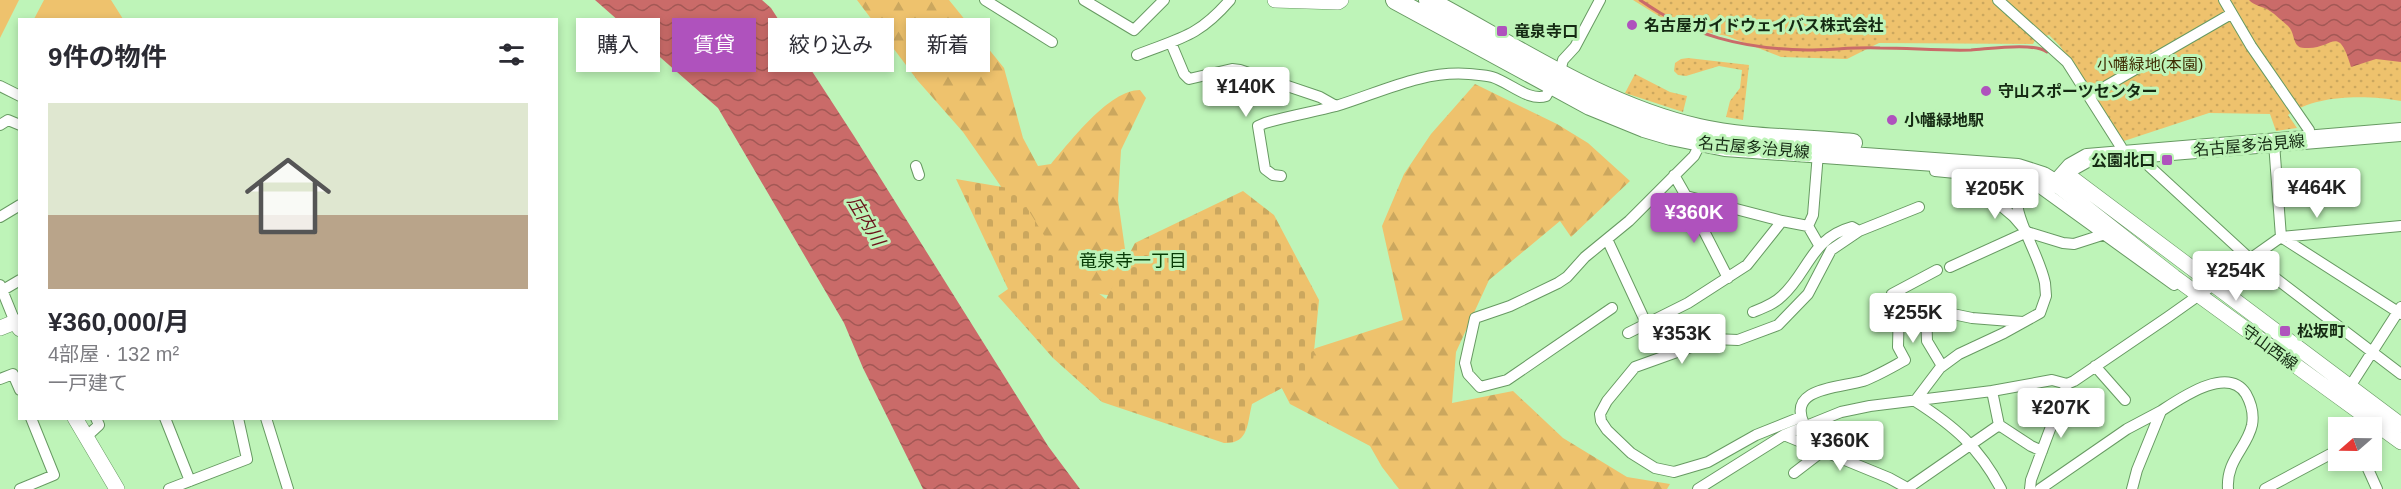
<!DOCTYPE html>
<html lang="ja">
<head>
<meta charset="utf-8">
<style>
  :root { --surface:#fff; --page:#f7f7f7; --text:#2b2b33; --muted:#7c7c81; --accent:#af52bd }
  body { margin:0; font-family:Arial,"Noto Sans JP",sans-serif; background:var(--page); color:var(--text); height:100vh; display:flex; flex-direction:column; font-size:22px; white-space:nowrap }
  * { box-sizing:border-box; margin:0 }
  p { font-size:20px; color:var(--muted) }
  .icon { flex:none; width:33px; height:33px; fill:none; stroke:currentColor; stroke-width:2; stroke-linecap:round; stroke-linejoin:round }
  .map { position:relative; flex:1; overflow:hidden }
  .side { position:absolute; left:18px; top:18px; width:540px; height:402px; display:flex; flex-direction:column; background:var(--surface); border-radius:0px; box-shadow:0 3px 9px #0003 }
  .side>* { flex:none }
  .guide { position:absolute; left:576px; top:18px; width:570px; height:54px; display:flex; gap:12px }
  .needle { width:39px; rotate:250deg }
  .fabs { position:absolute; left:2328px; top:417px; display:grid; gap:12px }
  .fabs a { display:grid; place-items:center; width:54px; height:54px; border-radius:0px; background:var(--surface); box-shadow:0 3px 9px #0003; font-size:30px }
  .price { position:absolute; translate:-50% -51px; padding:0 14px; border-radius:6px; background:#fff; color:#222; font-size:20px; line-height:39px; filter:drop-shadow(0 2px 3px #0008) }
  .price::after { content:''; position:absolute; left:50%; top:36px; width:18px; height:14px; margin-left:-9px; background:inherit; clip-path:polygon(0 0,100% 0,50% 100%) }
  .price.on { background:var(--accent); color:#fff }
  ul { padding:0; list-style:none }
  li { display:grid; align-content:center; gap:12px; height:318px; padding:0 30px }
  li span { display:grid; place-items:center; height:186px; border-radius:0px; color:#555 }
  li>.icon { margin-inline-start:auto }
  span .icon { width:108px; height:108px; fill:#fffc; stroke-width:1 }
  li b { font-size:26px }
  h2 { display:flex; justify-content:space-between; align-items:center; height:72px; padding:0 30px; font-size:26px }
  .chip { padding:0 21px; border-radius:0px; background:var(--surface); box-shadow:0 3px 9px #0003; font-size:21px; line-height:54px }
  .chip.on { background:var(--accent); color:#fff }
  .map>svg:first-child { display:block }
</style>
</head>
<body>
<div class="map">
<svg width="2401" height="489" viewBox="0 0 2401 489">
  <defs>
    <pattern id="forest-firs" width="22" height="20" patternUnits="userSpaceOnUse" patternTransform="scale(1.5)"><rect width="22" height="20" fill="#eec26d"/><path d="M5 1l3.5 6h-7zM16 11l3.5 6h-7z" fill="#cba75e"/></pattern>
    <pattern id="cemetery-stones" width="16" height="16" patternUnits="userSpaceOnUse" patternTransform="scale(1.5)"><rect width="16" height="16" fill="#eec26d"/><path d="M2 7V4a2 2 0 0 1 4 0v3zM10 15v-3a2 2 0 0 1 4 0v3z" fill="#cba75e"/></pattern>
    <pattern id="park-dots" width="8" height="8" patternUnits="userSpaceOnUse" patternTransform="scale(1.5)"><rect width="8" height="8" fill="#eec26d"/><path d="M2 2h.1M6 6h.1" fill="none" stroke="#cba75e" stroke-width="1.8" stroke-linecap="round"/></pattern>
    <pattern id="water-waves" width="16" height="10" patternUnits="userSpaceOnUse" patternTransform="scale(1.5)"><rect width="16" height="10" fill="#ca6b69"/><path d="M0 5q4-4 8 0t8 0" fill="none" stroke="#a35855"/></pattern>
  </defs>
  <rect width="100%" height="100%" fill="#bef4b8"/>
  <!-- forest -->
  <path fill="url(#forest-firs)" d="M857,0H949L1004,68L1023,138L1038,166L1051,164C1070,142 1109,90 1140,90L1146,98L1121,150L1118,200L1128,270L1114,296L1085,292L1019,218L1000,185L963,132L918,81Z
    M1475,84L1557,124L1588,143L1630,181L1571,237L1560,221L1489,280L1456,352L1452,403L1513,391L1563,438L1627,477L1670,484L1667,489H1399L1382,467L1370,446L1290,404L1275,375L1316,348L1403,320L1382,226L1404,174L1431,134Z"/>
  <!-- cemetery -->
  <path fill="url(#cemetery-stones)" d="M956,179L1008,188L1024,203L1050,245L1076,276L1106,299L1135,243L1243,191L1274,215L1319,300L1312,372L1252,404C1247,424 1249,444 1224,443L1102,402L1053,358L998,296L1008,289Z"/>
  <!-- park -->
  <path fill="url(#park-dots)" d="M1633,0H2401V101C2368,95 2316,94 2288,115L2297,128L2276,131L2270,114L2209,113L2124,141L2060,46L2049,35L2036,39L2033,44L1879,43L1847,59L1781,57L1727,36L1675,26Z
    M1688,58L1749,65L1743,120L1726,117L1730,101L1740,88L1742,70L1719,66L1686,76L1678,75L1674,71L1675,63L1681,59Z
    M1635,74L1670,92L1687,96L1683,112L1625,93Z"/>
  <!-- pitch -->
  <path fill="#eec26d" d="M0,0H19L0,38Z
    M44,0H111L123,19H34Z"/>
  <!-- water -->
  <path fill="url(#water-waves)" d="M595,0H762L771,8L854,136L1048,446L1080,489H923L863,368L844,323L718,108Z
    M2249,0H2401V62L2376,59L2351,67C2338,23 2333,49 2307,48C2304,48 2300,48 2298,46C2293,42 2294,31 2288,26C2282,21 2276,15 2270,11C2263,6 2254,6 2249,0Z"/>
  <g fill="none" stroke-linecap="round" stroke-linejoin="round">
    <!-- stream -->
    <path stroke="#ca6b69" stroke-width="3" d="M1640,0C1691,36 1744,49 1807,50C1831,50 1855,47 1880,48C1910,48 1941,51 1971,50C1989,49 2033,42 2047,52"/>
    <defs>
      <path id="street" d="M985,0L1052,42
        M1084,0L1134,30L1164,0
        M1998,0L2067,62L2121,147L2123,156
        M2224,0L2251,46L2309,130L2310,139
        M1171,43L1184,74L1189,79L1232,69L1240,70L1320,97L1336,106
        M1137,55C1180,38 1198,37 1230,0
        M0,86L20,96
        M2089,96L2231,14
        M0,125L8,120L20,125
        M2274,143L2281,237L2401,314
        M2147,154L2149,166L2249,258L2401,374
        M1934,161L1935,171L2018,179L2037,186L2174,285
        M916,166L919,175
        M1674,175L1686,196L1782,221
        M1281,176L1273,175L1265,169L1258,126L1265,123C1288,116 1313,112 1336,106C1379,93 1423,70 1469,74C1477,75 1485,75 1492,77C1509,82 1529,102 1546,96L1560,71L1563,60L1575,47L1600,0
        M1970,194L1989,199L2001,206L2014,217L2027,232L2063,243L2074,244L2102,235
        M1686,196L1728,278
        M0,217L20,205
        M1808,226L1819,245
        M1607,239L1646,323
        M1950,267L2027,232
        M1937,270L1892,294L1895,302L1972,318L2023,322
        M0,285L15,322L20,320
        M3,290L20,280
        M1612,308L1507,380L1480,387L1468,374L1465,363L1475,318L1510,306L1558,283L1567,277L1585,257L1629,221L1694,156L1703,138
        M1926,309L1927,341L1942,366
        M1753,312C1763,308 1774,304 1782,296C1808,273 1811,238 1852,227L1859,231
        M1628,333L1688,303L1747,265L1782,221L1808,226L1813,215L1818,153
        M2095,366L2125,400
        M0,379L13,374L20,390
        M2349,388L2401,307
        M1915,401L1940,368L1959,354L2004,333L2040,313L2046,296L2045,283C2038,249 2008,213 2018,179
        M1915,401C1954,426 1979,447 2001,489
        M2161,411C2181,398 2228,365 2246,394C2251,403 2254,414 2252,425C2247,448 2226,460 2228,489
        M1801,417L1756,435L1708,462L1674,472L1655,468L1631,453L1607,430L1601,421L1600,414L1607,401L1635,367L1713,339L1738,340L1778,325L1808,294L1831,250L1859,231L1919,207
        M165,418L190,481
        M266,418L288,489
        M1804,424C1787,387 1840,388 1863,381C1877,376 1892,367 1905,360L1898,347L1899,303
        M1999,425L2031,446L2042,451
        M1784,435L1889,478L1909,489
        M86,437L99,425L96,418
        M2364,460L2377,489
        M1794,473L1824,450
        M1908,488L1999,425L1992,391
        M20,489L54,475L31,418
        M169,489L247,459L238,418
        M1698,489L1784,435L1841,412L1870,406L1992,391L2052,380L2067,384L2074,381L2168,317L2281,237L2401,226
        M2030,489L2031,480L2067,384
        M2040,489L2127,429L2161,411L2137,470L2132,489
        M2265,489L2338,450"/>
      <path id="secondary" d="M1275,0L1338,2L1341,0
        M2065,173L2401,425
        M2056,184L2174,277L2401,442
        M0,328L15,322L20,329
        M75,418L117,489"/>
      <path id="primary" d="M1395,0L1590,106L1644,128L1671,136L1725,147L2018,168L2043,176L2056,184L2071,167L2087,158L2401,132
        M1428,0C1515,46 1601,106 1699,128C1747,139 1804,138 1853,143"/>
    </defs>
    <!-- street casing -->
    <use href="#street" stroke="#679a62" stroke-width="12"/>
    <!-- secondary casing -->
    <use href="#secondary" stroke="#679a62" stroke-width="16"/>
    <!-- primary casing -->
    <use href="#primary" stroke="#679a62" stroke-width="20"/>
    <!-- street -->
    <use href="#street" stroke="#fff" stroke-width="10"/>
    <!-- secondary -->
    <use href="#secondary" stroke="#fff" stroke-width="15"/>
    <!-- primary -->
    <use href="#primary" stroke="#fff" stroke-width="18"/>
  </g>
  <!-- markers -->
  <g fill="#af52bd" stroke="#bef4b8" stroke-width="2">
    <circle cx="1632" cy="25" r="6"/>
    <rect x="1496" y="25" width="12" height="12" rx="3"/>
    <circle cx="1986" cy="91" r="6"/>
    <circle cx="1892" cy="120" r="6"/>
    <rect x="2161" y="154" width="12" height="12" rx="3"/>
    <rect x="2279" y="325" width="12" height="12" rx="3"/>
  </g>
  <g text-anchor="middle" stroke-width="6" stroke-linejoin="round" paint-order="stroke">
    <!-- poi labels -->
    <g font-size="16" font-weight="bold" fill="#152a13" stroke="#bef4b8" text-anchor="start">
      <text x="1644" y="31">名古屋ガイドウェイバス株式会社</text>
      <text x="1514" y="37">竜泉寺口</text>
      <text x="1998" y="97">守山スポーツセンター</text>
      <text x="1904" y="126">小幡緑地駅</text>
      <text x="2155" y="166" text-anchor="end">公園北口</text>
      <text x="2297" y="337">松坂町</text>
    </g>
    <!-- park labels -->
    <g font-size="16" fill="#3f2d04" stroke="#bef4b8">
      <text x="2150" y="70">小幡緑地(本園)</text>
    </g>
    <!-- street labels -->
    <g font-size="16" fill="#152a13" stroke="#bef4b8">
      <text transform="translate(2249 145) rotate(-5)" y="6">名古屋多治見線</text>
      <text transform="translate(1754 147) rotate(5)" y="6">名古屋多治見線</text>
      <text transform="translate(2270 347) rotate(36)" y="6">守山西線</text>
    </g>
    <!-- water labels -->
    <g font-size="18" font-style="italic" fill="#6a131a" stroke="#bef4b8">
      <text transform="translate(866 221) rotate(59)" y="6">庄内川</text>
    </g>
    <!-- neighbourhood labels -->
    <g font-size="18" fill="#083c06" stroke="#bef4b8">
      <text x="1133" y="267">竜泉寺一丁目</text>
    </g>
  </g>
</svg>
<div class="fabs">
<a><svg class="needle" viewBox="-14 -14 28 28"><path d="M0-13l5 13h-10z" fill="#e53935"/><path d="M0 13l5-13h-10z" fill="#7c7c81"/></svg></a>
</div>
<b class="price" style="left:1246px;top:118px">¥140K</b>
<b class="price" style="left:2317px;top:219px">¥464K</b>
<b class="price" style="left:1995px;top:220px">¥205K</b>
<b class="price on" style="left:1694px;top:244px">¥360K</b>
<b class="price" style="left:2236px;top:302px">¥254K</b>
<b class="price" style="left:1913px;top:344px">¥255K</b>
<b class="price" style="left:1682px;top:365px">¥353K</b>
<b class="price" style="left:2061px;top:439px">¥207K</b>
<b class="price" style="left:1840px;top:472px">¥360K</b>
<div class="guide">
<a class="chip">購入</a>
<a class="chip on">賃貸</a>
<a class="chip">絞り込み</a>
<a class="chip">新着</a>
</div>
<section class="side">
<h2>9件の物件<svg class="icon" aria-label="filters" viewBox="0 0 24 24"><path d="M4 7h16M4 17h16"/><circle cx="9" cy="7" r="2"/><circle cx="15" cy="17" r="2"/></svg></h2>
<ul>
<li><span style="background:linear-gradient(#dfe7d0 60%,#b9a48a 0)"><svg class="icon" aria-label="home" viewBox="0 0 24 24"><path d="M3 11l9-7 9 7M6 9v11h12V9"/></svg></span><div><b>¥360,000/月</b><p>4部屋 · 132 m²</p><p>一戸建て</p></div></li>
</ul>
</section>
</div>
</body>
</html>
